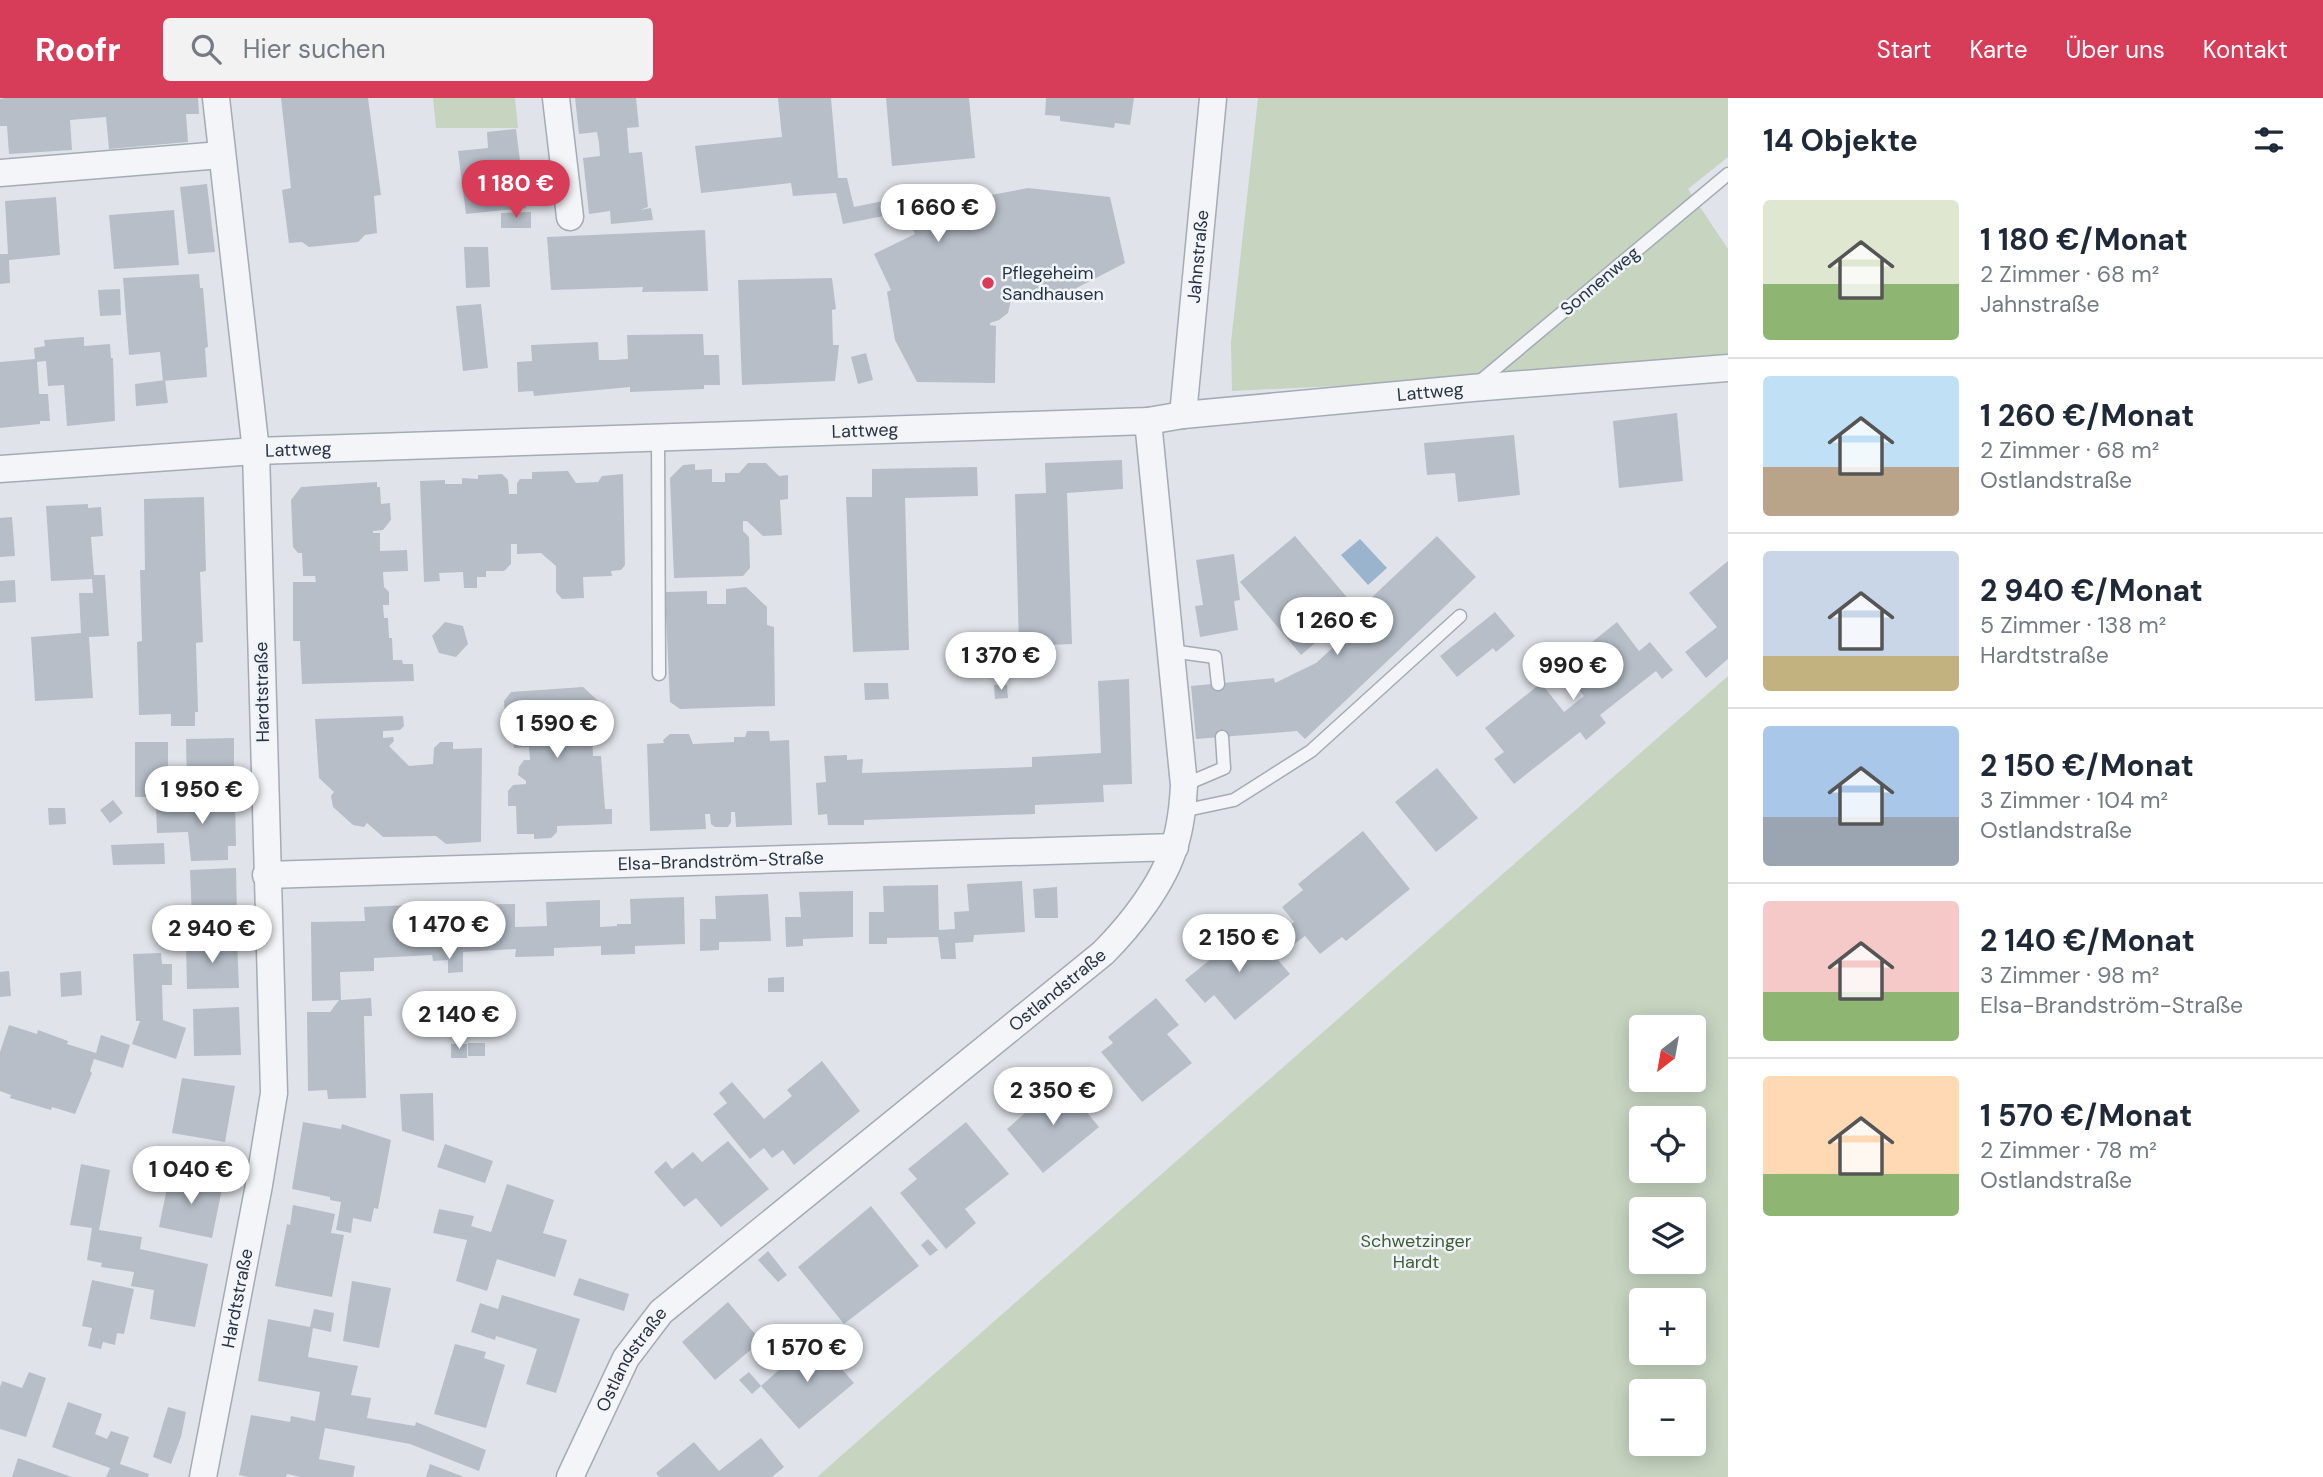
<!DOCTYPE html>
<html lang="de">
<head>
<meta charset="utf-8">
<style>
  :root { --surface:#fff; --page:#f2f2f3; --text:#1f2937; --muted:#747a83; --line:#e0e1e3; --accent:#d73d59 }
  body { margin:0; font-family:"DM Sans",sans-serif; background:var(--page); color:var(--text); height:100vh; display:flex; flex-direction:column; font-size:26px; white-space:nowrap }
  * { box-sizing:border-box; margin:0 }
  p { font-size:23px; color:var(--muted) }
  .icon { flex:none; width:38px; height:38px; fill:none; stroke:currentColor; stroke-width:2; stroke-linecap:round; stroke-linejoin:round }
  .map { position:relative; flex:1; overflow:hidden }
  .drawer { display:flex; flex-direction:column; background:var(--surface); width:595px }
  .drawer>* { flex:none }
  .needle { width:46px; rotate:211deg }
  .buttons { position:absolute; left:1629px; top:917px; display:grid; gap:14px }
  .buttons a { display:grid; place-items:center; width:77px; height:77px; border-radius:7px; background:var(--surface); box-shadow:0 4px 18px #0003; font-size:35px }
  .price { position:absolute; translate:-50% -60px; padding:0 16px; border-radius:24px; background:#fff; color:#222; font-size:23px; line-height:46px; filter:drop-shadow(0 2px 4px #0008) }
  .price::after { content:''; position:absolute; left:50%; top:42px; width:21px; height:16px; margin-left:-10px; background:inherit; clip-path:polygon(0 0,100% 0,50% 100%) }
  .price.on { background:var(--accent); color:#fff }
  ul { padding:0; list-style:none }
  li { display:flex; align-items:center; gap:21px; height:175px; padding:0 35px }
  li+li { border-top:2px solid var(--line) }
  li span { display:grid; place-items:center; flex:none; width:196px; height:140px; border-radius:7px; color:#555 }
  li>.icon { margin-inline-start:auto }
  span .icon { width:84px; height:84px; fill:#fffc; stroke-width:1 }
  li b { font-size:30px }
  h2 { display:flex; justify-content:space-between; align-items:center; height:84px; padding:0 35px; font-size:30px }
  header { display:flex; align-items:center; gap:42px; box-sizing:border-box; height:98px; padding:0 35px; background:var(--accent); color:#fff }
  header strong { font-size:33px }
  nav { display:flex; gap:38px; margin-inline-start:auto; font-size:24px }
  .search { width:490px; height:63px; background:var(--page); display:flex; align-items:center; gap:18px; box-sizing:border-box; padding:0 24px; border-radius:7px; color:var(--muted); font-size:26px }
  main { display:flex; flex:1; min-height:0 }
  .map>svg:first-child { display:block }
</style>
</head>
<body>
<header>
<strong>Roofr</strong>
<div class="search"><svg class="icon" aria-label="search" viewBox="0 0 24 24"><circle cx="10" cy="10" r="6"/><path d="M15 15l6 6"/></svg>Hier suchen</div>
<nav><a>Start</a><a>Karte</a><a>Über uns</a><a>Kontakt</a></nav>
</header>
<main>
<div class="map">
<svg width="1728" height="1379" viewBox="0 0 1728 1379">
  <rect width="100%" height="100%" fill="#e0e4ea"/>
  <!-- green -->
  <path fill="#c6d4c0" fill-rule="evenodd" d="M433,0H515L518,30H436Z
    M1258,0H1728V59L1688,91L1728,151V269L1232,293L1231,244Z
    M1728,578V1379H817ZM1642,929H1694V982H1642ZM1642,1020H1694V1073H1642ZM1694,1111V1164H1642V1111ZM1642,1202H1694V1255H1642ZM1642,1293H1694V1346H1642Z"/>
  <!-- water -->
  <path fill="#99b4cc" d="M1360,441L1387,470L1368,487L1341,457Z"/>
  <!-- building -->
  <path fill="#b7bec8" d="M5,0H198L199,16H186L188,44L109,51L106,19L70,22L72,52L9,56L7,28H0V1Z
    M281,0H368L381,97L374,98L377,135L365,137L358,144L309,149L302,144L289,145L282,92L291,90Z
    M575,0H636L639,29L627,30L629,55L642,54L648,109L640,112L651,110L653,122L611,126L610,113L589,116L583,60L600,58L599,45L597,34L579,36Z
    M778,0H831L838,80H847L854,109L912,97L928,129L953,116L954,104L1028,90L1110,99L1125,165L1061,198L1011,202L1008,215L999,222L990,225V227L996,228L995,285L917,284L895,242L887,194L891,192L874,156L915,136L904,114L843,126L836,95L793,98L791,85L701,95L695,48L782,39Z
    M886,0H969L975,60L892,68Z
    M1046,0H1134L1130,27L1115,25L1114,30L1060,23V18L1045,17Z
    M516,31L526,110L466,116L458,53L488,50L487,34Z
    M207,86L215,154L188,156L180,89Z
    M56,99L60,157L9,162L10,185L0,186V156H8L5,103Z
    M174,112L179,167L114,171L109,117Z
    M531,114V130H501V115Z
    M705,132L708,193L642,194L643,189L551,192L547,139Z
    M464,149H488L490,189L466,190Z
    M199,176L200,190H203L208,249L205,250L207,279L163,283L160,254L129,257L123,180Z
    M832,180L836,211L832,212L833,247H839L835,283L742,287L738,182Z
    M120,191L121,217L100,218L98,192Z
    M481,206L488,270L463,273L456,208Z
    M703,236L704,257H719L720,287H704V291L630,294V289L534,298L533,293L518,294L517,264L532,263L531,247L598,244L599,262H614L628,261L627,237Z
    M84,239V248L110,246L111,260H113L115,323L67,328L64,287L48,288L46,263L37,264L39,296H48L50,323H40V326L0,330V264L35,261L34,250L45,248L44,242Z
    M866,255L873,282L858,286L851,259Z
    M165,282L168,305L136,308L135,286Z
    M1677,315L1683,383L1619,390L1613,323Z
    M1514,337L1520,397L1458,404L1455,375L1427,377L1424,345Z
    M1122,362L1123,391L1067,395L1072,546L1019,548L1015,396L1046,395L1045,365Z
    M748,365H766L779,378L788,377V401L780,402L782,437L763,438L747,423H743V433L749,439L750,470L743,478L674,480L670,380L683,367L695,366V372L712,371V384H725V375H739Z
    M977,369L978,398L905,400L909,552L853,554L846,399H872V371Z
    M568,373L576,385L598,384L602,378L623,376L625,467L621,472L611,473L612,478L583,479L584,500L562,501L556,494V468L541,455L517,456V446H511V466L504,473H486V479H477V490H464L463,474L439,475L440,483L424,484L420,383L445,382V386H462V380L478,381V377L502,376L508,382L509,396H517V385L520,381H532V374Z
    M377,384V389H380L381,406L390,405L391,422L383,432L373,433V435H380V453L407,452L408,473L383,474L384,489L389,494V507H383L384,520H388L389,540H392L393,562H402L403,566H413L414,583L302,586L300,543H293V484H316L315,478H303L302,455H298L293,449L291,402L301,389Z
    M204,399L206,473L200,474L203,544L196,545L198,614H195V628H171V616L139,617L137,544L142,543L140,472H145L144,401Z
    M88,406V410L101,409L103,438L91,439L94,477H105L109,538L89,539L93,600L35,603L31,539L81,535L79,495H93L92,481L51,483L46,408Z
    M12,419L15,458L0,459V420Z
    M1295,438L1356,510L1301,557L1240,484Z
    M1437,438L1476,479L1305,641L1297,633L1196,641L1191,588L1274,580L1275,585L1316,565L1361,524L1354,516Z
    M1234,456L1240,502L1234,503L1238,532L1200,539L1195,508L1203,507L1196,462Z
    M1728,463V561L1706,580L1685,554L1717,529L1689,495Z
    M15,482L16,504L0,505V483Z
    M746,489L767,509V527L774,529L775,608L680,611L670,604L665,494L707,493V506H726V491Z
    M1495,514L1515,538L1496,554L1493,550L1457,579L1440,558Z
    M445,524L463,528L468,546L456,559L439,555L432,538Z
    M1617,524L1639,553L1650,544L1673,572L1662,581L1656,573L1600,617L1606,625L1586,642L1580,634L1514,686L1494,661L1504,654L1485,630L1541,585L1564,614L1584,598L1561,569Z
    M1129,581L1132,686L1103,687L1104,704L1035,707V716L864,722V727H828L827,716L818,717L816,685L826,684L824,658L847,657V662L863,661L862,675L1032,669V659L1101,655L1098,583Z
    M864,585H888L889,601L865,602Z
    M994,587H1007L1008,600L995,601Z
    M583,589L605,609L606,631L592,632L593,658H601L605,711H612V726L557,728V734L551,740L534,741V736H517L516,708H508V693L513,687L526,686V683L518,677L519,669L524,662H530L529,649L514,650L513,619L505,620L504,603L511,594Z
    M403,618L404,628L400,632L383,633V640L393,639L394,643L389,648L409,668L433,666L434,650L440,644H453V651L482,650L481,744L446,746L436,738L383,739L367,725L364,729L353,727L333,709L331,698L334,694L319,680L315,621Z
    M747,633H769L770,643L789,642L792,727L736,729L735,714H731V724L728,729H715L711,726L710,716H705L706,731L650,733L647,646L664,645L663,642L670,636H689L693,646L734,644V639H745Z
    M234,640V686L187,687L186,641Z
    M135,644H168V699H135Z
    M1437,670L1478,720L1436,754L1395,704Z
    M235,700L236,748H228V762L191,763L188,734L157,735L156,706L188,705V701Z
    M113,702L123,715L110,725L100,712Z
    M48,710H65L66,726L49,727Z
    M1363,733L1410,791L1346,843L1342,839L1320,856L1305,838L1293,847L1283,834L1294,824L1282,809L1303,792L1298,786Z
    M164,745L165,766L113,767L111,747Z
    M236,770L237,820L192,821L190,772Z
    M1022,783L1025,834L974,837L973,844L955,845L956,861H941L938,839L887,840V846H869V814H884L883,788L938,787L939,832L955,831L954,814L969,813L967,786Z
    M1057,789L1058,820H1035L1033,791Z
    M853,793V839L803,841V848L786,849L785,819H801L799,794Z
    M768,796L771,843L719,844V852L700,853V821H716L715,798Z
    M684,799L685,846L635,848V856L601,857V848L554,850V858L515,859L516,851L463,854V874L448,875V862L433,863L432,857L374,860V873L340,874L341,902L371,900L372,918H364L366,1000L328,1001L327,992L308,993L307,914H330L339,902L312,903L311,824L365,823L364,809L434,806V809H447L448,831H461L460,807L515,806V829L547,828L546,804L600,802V829L617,828V826H631L630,801Z
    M1250,829L1290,876L1235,922L1214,897L1205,905L1185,882Z
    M186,843H237L239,890L187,891Z
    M161,855L162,866H172V887H162L163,922L186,930L176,961L132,946L140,923H136L133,856Z
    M9,873L11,898L0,899V874Z
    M81,873L82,897L61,899L60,875Z
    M784,879V894H768V880Z
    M438,898H449L448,912H437Z
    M1156,900L1179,927L1167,936L1192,965L1142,1004L1101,954L1113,945L1108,939Z
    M239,909L241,957L194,958L193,911Z
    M9,927L37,936L38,932L68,943L67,946L96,955L101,937L130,947L123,970L94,961L90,973L92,975L75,1016L52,1009L51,1012L10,1000L11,997L0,993V954Z
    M468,945H485V958H468Z
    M451,946H467V960H451Z
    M822,963L860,1013L794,1067L783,1052L772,1060L764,1050L750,1061L713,1016L727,1005L719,995L732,984L764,1021L792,998L787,992Z
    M182,980L235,988L225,1044L172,1035Z
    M1061,983L1099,1029L1043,1075L1007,1031Z
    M433,995L434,1043L402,1033L400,996Z
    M303,1024L341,1031L342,1026L391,1042L378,1111L374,1110L371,1124L353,1120L351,1135L336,1132L341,1104L330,1102V1099L292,1091Z
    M966,1024L1009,1076L965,1111L976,1125L946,1151L900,1095L917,1081L908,1071Z
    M728,1043L769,1091L721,1129L696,1100L684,1109L654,1074L666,1063L672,1071L693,1054L702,1064Z
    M445,1046L493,1063L485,1085L437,1069Z
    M81,1066L110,1072L99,1132L142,1139L140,1151L208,1166L195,1229L150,1221L154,1192L131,1188L134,1174L101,1169L102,1165L87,1162L92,1130L70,1127Z
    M170,1075L223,1086L212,1140L159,1129Z
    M507,1086L554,1102L543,1135L567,1142L555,1179L497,1161L487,1193L456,1183L467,1142L433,1135L439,1111L474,1118L471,1128L491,1134Z
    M293,1107L335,1116L331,1135L344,1137L332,1199L275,1188L287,1126L290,1127Z
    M871,1108L919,1168L844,1226L798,1169Z
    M928,1141L938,1152L930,1158L921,1147Z
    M768,1153L787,1177L778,1184L758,1162Z
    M579,1180L629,1196L624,1213L573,1197Z
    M92,1182L134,1191L124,1236L117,1235L115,1247L103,1244L101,1251L88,1248L92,1230L82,1228Z
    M352,1183L391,1190L379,1250L343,1243Z
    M502,1197L580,1221L556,1295L526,1286L537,1251L496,1238L495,1242L471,1234L480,1205L498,1211Z
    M728,1204L761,1243L715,1282L682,1244Z
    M314,1211L334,1215L331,1234L313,1230L308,1259L358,1268L351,1297L371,1300L367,1320L415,1328L416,1324L486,1352L479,1373L410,1346L325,1330L319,1361L355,1368L353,1379H301L287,1376L286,1379H249L239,1377L251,1317L290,1324L291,1318L315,1323L320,1294L258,1283L268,1221L310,1229Z
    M815,1240L854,1285L799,1331L761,1288Z
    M455,1246L486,1254L484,1260L505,1267L486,1330L434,1316Z
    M29,1274L46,1280L26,1339L0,1331V1289L2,1283L22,1290Z
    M749,1274L761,1288L752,1296L739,1282Z
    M68,1304L102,1316L95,1336L107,1341L111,1333L129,1339L120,1366L149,1376L148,1379H106L110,1370L52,1349Z
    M168,1309L186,1314L181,1339L171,1366L153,1359Z
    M761,1340L784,1369L772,1379H659L656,1375L694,1344L719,1373Z
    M18,1360L72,1379H12Z
    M430,1366L464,1379H426Z"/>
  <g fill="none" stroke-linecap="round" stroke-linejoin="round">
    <defs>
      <path id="lane" d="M1478,285L1728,76
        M658,340L659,576
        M1171,553L1215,559L1218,586
        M1184,687L1224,670L1222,639
        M1182,713L1234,702L1311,653L1460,518"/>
      <g id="street">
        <path d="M556,0L570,119"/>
        <path d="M0,75L221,57"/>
        <path id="s1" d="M1183,317L1213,0"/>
        <path id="s2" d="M0,371L256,353L1148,323L1183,317L1472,290L1728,270"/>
        <path id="s3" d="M266,777L1175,749"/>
        <path id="s4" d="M203,1379L259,1087L274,995L256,353L216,0"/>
        <path id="s5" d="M570,1379L626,1260L661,1214L1103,855C1131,827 1164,785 1175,746C1181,727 1183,707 1184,687L1148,323"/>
      </g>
    </defs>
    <!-- lane casing -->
    <use href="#lane" stroke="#a5abb5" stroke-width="15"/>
    <!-- street casing -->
    <use href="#street" stroke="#a5abb5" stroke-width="29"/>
    <!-- lane -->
    <use href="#lane" stroke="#f3f5f8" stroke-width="12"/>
    <!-- street -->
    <use href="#street" stroke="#f3f5f8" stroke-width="26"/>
  </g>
  <!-- markers -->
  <circle fill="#d73d59" stroke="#f0f3f7" stroke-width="2.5" cx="988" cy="185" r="7"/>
  <g text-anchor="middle" stroke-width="5" stroke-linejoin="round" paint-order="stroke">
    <!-- street labels -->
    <g font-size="18" fill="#273243" stroke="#f0f3f7">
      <text dy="6" stroke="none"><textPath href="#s1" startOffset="159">Jahnstraße</textPath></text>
      <text transform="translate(1600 183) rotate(-40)" y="6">Sonnenweg</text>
      <text dy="6" stroke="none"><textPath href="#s2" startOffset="1433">Lattweg</textPath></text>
      <text dy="6" stroke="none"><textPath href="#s2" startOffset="866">Lattweg</textPath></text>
      <text dy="6" stroke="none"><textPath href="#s2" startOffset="299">Lattweg</textPath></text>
      <text transform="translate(262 594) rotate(-91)" y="6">Hardtstraße</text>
      <text dy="6" stroke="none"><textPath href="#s3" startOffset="455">Elsa-Brandström-Straße</textPath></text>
      <text dy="6" stroke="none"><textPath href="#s5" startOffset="700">Ostlandstraße</textPath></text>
      <text dy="6" stroke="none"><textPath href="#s4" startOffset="182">Hardtstraße</textPath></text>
      <text dy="6" stroke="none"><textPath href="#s5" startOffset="133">Ostlandstraße</textPath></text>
    </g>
    <!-- poi labels -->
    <g font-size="18" fill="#273243" stroke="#f0f3f7" text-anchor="start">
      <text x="1002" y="181">Pflegeheim<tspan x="1002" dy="21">Sandhausen</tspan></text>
    </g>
    <!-- park labels -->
    <g font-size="18" fill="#3d5f34" stroke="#f0f3f7">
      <text x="1416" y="1149">Schwetzinger<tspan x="1416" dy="21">Hardt</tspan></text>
    </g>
  </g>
</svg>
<div class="buttons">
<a><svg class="needle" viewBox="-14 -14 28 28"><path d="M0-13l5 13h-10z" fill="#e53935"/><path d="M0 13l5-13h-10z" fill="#747a83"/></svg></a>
<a><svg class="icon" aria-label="locate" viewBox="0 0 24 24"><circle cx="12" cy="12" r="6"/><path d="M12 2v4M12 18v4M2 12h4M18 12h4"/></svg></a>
<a><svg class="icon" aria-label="layers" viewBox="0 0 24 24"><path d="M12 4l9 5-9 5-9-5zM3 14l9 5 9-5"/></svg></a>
<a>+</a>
<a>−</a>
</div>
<b class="price on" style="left:516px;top:122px">1 180 €</b>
<b class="price" style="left:938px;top:146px">1 660 €</b>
<b class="price" style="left:1337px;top:559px">1 260 €</b>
<b class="price" style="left:1001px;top:594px">1 370 €</b>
<b class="price" style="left:1573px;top:604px">990 €</b>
<b class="price" style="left:557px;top:662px">1 590 €</b>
<b class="price" style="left:202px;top:728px">1 950 €</b>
<b class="price" style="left:449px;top:863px">1 470 €</b>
<b class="price" style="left:212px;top:867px">2 940 €</b>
<b class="price" style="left:1239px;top:876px">2 150 €</b>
<b class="price" style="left:459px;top:953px">2 140 €</b>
<b class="price" style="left:1053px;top:1029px">2 350 €</b>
<b class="price" style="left:191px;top:1108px">1 040 €</b>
<b class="price" style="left:807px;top:1286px">1 570 €</b>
</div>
<section class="drawer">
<h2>14 Objekte<svg class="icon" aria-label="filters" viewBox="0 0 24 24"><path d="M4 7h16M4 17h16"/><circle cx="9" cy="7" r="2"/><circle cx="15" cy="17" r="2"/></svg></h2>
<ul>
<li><span style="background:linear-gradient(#dfe7d0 60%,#8fb573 0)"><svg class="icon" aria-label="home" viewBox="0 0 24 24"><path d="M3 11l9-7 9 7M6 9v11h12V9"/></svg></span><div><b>1 180 €/Monat</b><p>2 Zimmer · 68 m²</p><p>Jahnstraße</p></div></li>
<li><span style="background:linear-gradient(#bfe0f5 65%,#b9a48a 0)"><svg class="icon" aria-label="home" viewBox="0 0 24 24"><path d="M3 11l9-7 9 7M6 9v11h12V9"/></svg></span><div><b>1 260 €/Monat</b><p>2 Zimmer · 68 m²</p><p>Ostlandstraße</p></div></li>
<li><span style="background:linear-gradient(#c9d6e8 75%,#c2b280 0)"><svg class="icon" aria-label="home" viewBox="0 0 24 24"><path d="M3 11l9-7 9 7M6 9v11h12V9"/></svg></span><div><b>2 940 €/Monat</b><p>5 Zimmer · 138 m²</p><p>Hardtstraße</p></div></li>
<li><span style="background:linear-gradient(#a9c7e8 65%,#9aa5b1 0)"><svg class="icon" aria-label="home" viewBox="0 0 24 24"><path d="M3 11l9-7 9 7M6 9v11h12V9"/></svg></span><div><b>2 150 €/Monat</b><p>3 Zimmer · 104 m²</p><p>Ostlandstraße</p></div></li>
<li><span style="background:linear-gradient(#f6c9c9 65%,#8fb573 0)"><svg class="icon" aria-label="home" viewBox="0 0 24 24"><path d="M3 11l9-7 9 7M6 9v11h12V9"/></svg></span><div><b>2 140 €/Monat</b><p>3 Zimmer · 98 m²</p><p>Elsa-Brandström-Straße</p></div></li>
<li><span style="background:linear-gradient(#ffd9b3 70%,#8fb573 0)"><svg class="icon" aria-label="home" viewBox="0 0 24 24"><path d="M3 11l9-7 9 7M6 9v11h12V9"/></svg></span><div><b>1 570 €/Monat</b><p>2 Zimmer · 78 m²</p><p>Ostlandstraße</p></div></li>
</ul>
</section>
</main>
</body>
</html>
